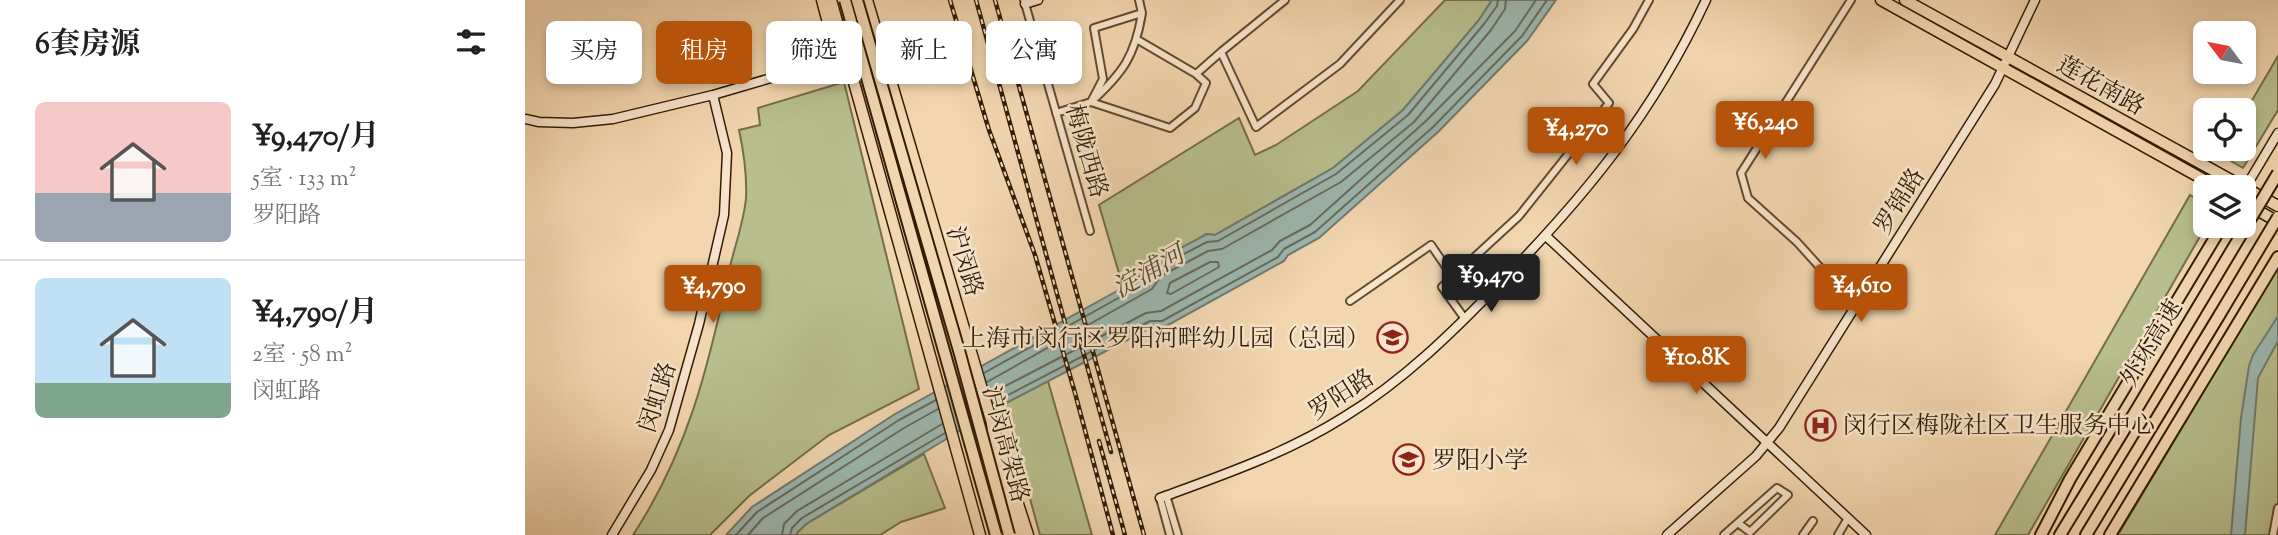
<!DOCTYPE html>
<html lang="zh">
<head>
<meta charset="utf-8">
<style>
  :root { --surface:#fff; --page:#f2f2f2; --text:#202124; --muted:#757577; --line:#e0e0e0; --accent:#b45309 }
  body { margin:0; font-family:"Sorts Mill Goudy","Noto Serif SC",serif; background:var(--page); color:var(--text); height:100vh; display:flex; flex-direction:column; font-size:26px; white-space:nowrap }
  * { box-sizing:border-box; margin:0 }
  p { font-size:23px; color:var(--muted) }
  .icon { flex:none; width:38px; height:38px; fill:none; stroke:currentColor; stroke-width:2; stroke-linecap:round; stroke-linejoin:round }
  .map { position:relative; flex:1; overflow:hidden }
  .side { display:flex; flex-direction:column; background:var(--surface); width:525px }
  .side>* { flex:none }
  .guide { position:absolute; left:21px; top:21px; width:665px; height:63px; display:flex; gap:14px }
  .needle { width:46px; rotate:302deg }
  .tools { position:absolute; left:1668px; top:21px; display:grid; gap:14px }
  .tools a { display:grid; place-items:center; width:63px; height:63px; border-radius:10px; background:var(--surface); box-shadow:0 4px 10px #0003; font-size:35px }
  .price { position:absolute; translate:-50% -60px; padding:0 16px; border-radius:7px; background:var(--accent); color:#fff; font-size:23px; line-height:46px; filter:drop-shadow(0 2px 4px #0008) }
  .price::after { content:''; position:absolute; left:50%; top:42px; width:21px; height:16px; margin-left:-10px; background:inherit; clip-path:polygon(0 0,100% 0,50% 100%) }
  .price.on { background:#222; color:#fff }
  ul { padding:0; list-style:none }
  li { display:flex; align-items:center; gap:21px; height:175px; padding:0 35px }
  li+li { border-top:2px solid var(--line) }
  li span { display:grid; place-items:center; flex:none; width:196px; height:140px; border-radius:10px; color:#555 }
  li>.icon { margin-inline-start:auto }
  span .icon { width:84px; height:84px; fill:#fffc; stroke-width:1 }
  li b { font-size:30px }
  h2 { display:flex; justify-content:space-between; align-items:center; height:84px; padding:0 35px; font-size:30px }
  .chip { padding:0 24px; border-radius:10px; background:var(--surface); box-shadow:0 4px 10px #0003; font-size:24px; line-height:63px }
  .chip.on { background:var(--accent); color:#fff }
  main { display:flex; flex:1; min-height:0 }
  .map>svg:first-child { display:block }
</style>
</head>
<body>
<main>
<section class="side">
<h2>6套房源<svg class="icon" aria-label="filters" viewBox="0 0 24 24"><path d="M4 7h16M4 17h16"/><circle cx="9" cy="7" r="2"/><circle cx="15" cy="17" r="2"/></svg></h2>
<ul>
<li><span style="background:linear-gradient(#f6c9c9 65%,#9aa5b1 0)"><svg class="icon" aria-label="home" viewBox="0 0 24 24"><path d="M3 11l9-7 9 7M6 9v11h12V9"/></svg></span><div><b>¥9,470/月</b><p>5室 · 133 m²</p><p>罗阳路</p></div></li>
<li><span style="background:linear-gradient(#bfe0f5 75%,#7fa58c 0)"><svg class="icon" aria-label="home" viewBox="0 0 24 24"><path d="M3 11l9-7 9 7M6 9v11h12V9"/></svg></span><div><b>¥4,790/月</b><p>2室 · 58 m²</p><p>闵虹路</p></div></li>
</ul>
</section>
<div class="map">
<svg width="1753" height="535" viewBox="0 0 1753 535">
  <rect width="100%" height="100%" fill="#f2d6b0"/>
  <filter id="stains"><feTurbulence type="fractalNoise" baseFrequency=".00286" numOctaves="4"/><feColorMatrix values="0 0 0 0 .2 0 0 0 0 .09 0 0 0 0 .02 0 0 0 .5 -.17"/></filter>
  <radialGradient id="worn" r=".72"><stop offset=".6" stop-color="#630" stop-opacity="0"/><stop offset="1" stop-color="#630" stop-opacity=".3"/></radialGradient>
  <!-- green -->
  <path fill="#b8be8d" stroke="#756e48" stroke-width="2" d="M920,0H967L954,20L878,110L808,168L690,235L681,234L598,287L574,205L714,118L730,155L751,145L833,91Z
    M1753,56V110L1718,168L1694,154L1697,149H1718L1719,114Z
    M319,82L394,389L304,435L224,496L185,535H108C163,451 183,368 204,271C209,248 219,222 221,198C222,175 219,153 214,130L235,125L233,108Z
    M1665,195L1680,204L1681,226L1503,535H1470Z
    M1753,267V535H1593Z
    M523,381L567,535H515L479,404Z
    M399,454L420,508L376,522L355,535H270L281,524Z"/>
  <!-- water -->
  <path fill="#9cb8b1" stroke="#727a6c" stroke-width="2" d="M967,0H1031L1002,41L913,132L794,238L763,255L759,261L634,330L629,326L479,404L281,524L270,535H201L227,507L370,414L619,276L620,267L682,234L690,235L808,168L878,110L954,20Z
    M1753,316V341L1733,378L1720,535H1706L1716,418L1724,366L1728,355Z"/>
  <g fill="none" stroke-linecap="round" stroke-linejoin="round">
    <!-- shore -->
    <path stroke="#676a5a" stroke-width="2" d="M685,262H693L694,267L646,294L642,293L645,283Z
      M459,373L622,282L628,270L682,242L693,241L811,174L883,115L959,24L972,6L973,0
      M462,382L627,289L636,276L683,251L697,249L816,182L889,122L966,30L980,9L981,0
      M465,394L621,313L636,311L747,250L755,241L785,225L902,120L990,31L1011,0
      M468,403L625,321H637L753,257L759,249L790,232L908,127L997,36L1022,0
      M211,535L232,512L374,420L411,400
      M223,535L238,518L379,428L413,409
      M257,535L259,524L272,511L417,424
      M265,535L267,528L277,518L420,433"/>
    <defs>
      <path id="street" d="M499,0L565,231
        M760,0L696,52L731,127L815,64L875,0
        M1326,0L1216,173L1223,198L1272,242L1330,306
        M617,13C610,56 598,73 566,102L645,128L670,108L681,83L671,74
        M613,40L671,74L696,52
        M531,113L566,102L578,79L569,28L617,13L614,0
        M825,301L906,245L928,277
        M940,319L917,287L994,216L1084,103L1068,84L1108,29L1124,0
        M641,495L653,535
        M635,498L645,535
        M1199,535L1252,488L1263,495L1225,532L1213,523
        M1278,535L1288,521
        M1313,535L1323,518
        M1748,535L1753,508"/>
      <path id="secondary" d="M500,4L513,0
        M0,119L14,122L48,123L88,119L188,95L321,56L336,48
        M1719,190L1753,133
        M1021,236L1341,535
        M635,498C698,475 762,453 819,417C878,381 928,332 976,282C1063,193 1128,113 1181,0
        M87,535L126,470L144,430L174,324L199,215L202,153L188,95
        M1142,535L1231,456L1254,428L1470,84L1510,0"/>
      <path id="primary" d="M297,0L306,34L316,48
        M306,0L455,535
        M342,0L467,423L503,535
        M1356,0L1692,187
        M1380,0L1753,206
        M1718,202L1753,222"/>
      <path id="highway" d="M467,423L473,471L493,535
        M1516,535L1545,479L1697,226
        M1535,535L1607,417
        M1561,535L1695,314
        M1585,535L1753,257"/>
    </defs>
    <!-- street casing -->
    <use href="#street" stroke="#624b2f" stroke-width="10"/>
    <!-- secondary casing -->
    <use href="#secondary" stroke="#321d04" stroke-width="11"/>
    <!-- primary casing -->
    <use href="#primary" stroke="#321d04" stroke-width="13"/>
    <!-- highway casing -->
    <use href="#highway" stroke="#321d04" stroke-width="14"/>
    <!-- street -->
    <use href="#street" stroke="#f7e4cc" stroke-width="6"/>
    <!-- secondary -->
    <use href="#secondary" stroke="#f7e4cc" stroke-width="8"/>
    <!-- primary -->
    <use href="#primary" stroke="#f2d6b0" stroke-width="10"/>
    <!-- highway -->
    <use href="#highway" stroke="#f2d6b0" stroke-width="10"/>
    <defs>
      <path id="rail" d="M425,0L464,130L510,255L550,393L588,535
        M451,0L540,323
        M470,0L619,535
        M552,330L586,452
        M574,441L600,535"/>
    </defs>
    <!-- rail casing -->
    <use href="#rail" stroke="#321d04" stroke-width="4.5"/>
    <!-- rail -->
    <use href="#rail" stroke="#f7e4cc" stroke-width="2" stroke-dasharray="5" stroke-linecap="butt"/>
    <defs>
      <path id="highway-bridge" d="M320,0L471,535
        M332,0L435,354L484,535
        M1695,314L1753,217
        M1607,417L1753,173"/>
    </defs>
    <!-- highway-bridge casing -->
    <use href="#highway-bridge" stroke="#321d04" stroke-width="14" stroke-linecap="butt"/>
    <!-- highway-bridge -->
    <use href="#highway-bridge" stroke="#f2d6b0" stroke-width="10"/>
  </g>
  <!-- icons -->
  <defs>
    <symbol id="school-ring" viewBox="-11 -11 22 22"><circle r="9.5" fill="#f7e4cc" stroke="#8f2418" stroke-width="1.5"/><path d="M0-5L7-2L0 1L-7-2ZM-4 1L0 2.5L4 1V4Q0 6-4 4Z" fill="#8f2418"/></symbol>
    <symbol id="hospital-ring" viewBox="-11 -11 22 22"><circle r="9.5" fill="#f7e4cc" stroke="#8f2418" stroke-width="1.5"/><path d="M-5-5h3v3.5h4V-5h3V5h-3V1.5h-4V5h-3Z" fill="#8f2418"/></symbol>
  </defs>
  <g fill-rule="evenodd">
    <use href="#school-ring" x="850" y="320" width="35" height="35"/>
    <use href="#hospital-ring" x="1278" y="408" width="35" height="35"/>
    <use href="#school-ring" x="866" y="442" width="35" height="35"/>
  </g>
  <g text-anchor="middle" stroke-width="5" stroke-linejoin="round" paint-order="stroke">
    <!-- street labels -->
    <g font-size="24" fill="#321d04" stroke="#f7e4cc">
      <text transform="translate(1576 85) rotate(29)" y="8">莲花南路</text>
      <text transform="translate(562 151) rotate(74)" y="8">梅陇西路</text>
      <text transform="translate(1374 201) rotate(-58)" y="8">罗锦路</text>
      <text transform="translate(440 261) rotate(73)" y="8">沪闵路</text>
      <text transform="translate(1626 343) rotate(-59)" y="8">外环高速</text>
      <text transform="translate(816 394) rotate(-33)" y="8">罗阳路</text>
      <text transform="translate(132 397) rotate(-72)" y="8">闵虹路</text>
      <text transform="translate(481 444) rotate(75)" y="8">沪闵高架路</text>
    </g>
    <!-- poi labels -->
    <g font-size="24" fill="#321d04" stroke="#f7e4cc" text-anchor="start">
      <text x="845" y="346" text-anchor="end">上海市闵行区罗阳河畔幼儿园（总园）</text>
      <text x="1318" y="433">闵行区梅陇社区卫生服务中心</text>
      <text x="907" y="468">罗阳小学</text>
    </g>
    <!-- water labels -->
    <g font-size="26" font-style="italic" fill="#524c38" stroke="#f7e4cc">
      <text transform="translate(623 271) rotate(-30)" y="9">淀浦河</text>
    </g>
  </g>
  <rect width="100%" height="100%" filter="url(#stains)"/>
  <rect width="100%" height="100%" fill="url(#worn)"/>
</svg>
<div class="tools">
<a><svg class="needle" viewBox="-14 -14 28 28"><path d="M0-13l5 13h-10z" fill="#e53935"/><path d="M0 13l5-13h-10z" fill="#757577"/></svg></a>
<a><svg class="icon" aria-label="locate" viewBox="0 0 24 24"><circle cx="12" cy="12" r="6"/><path d="M12 2v4M12 18v4M2 12h4M18 12h4"/></svg></a>
<a><svg class="icon" aria-label="layers" viewBox="0 0 24 24"><path d="M12 4l9 5-9 5-9-5zM3 14l9 5 9-5"/></svg></a>
</div>
<b class="price" style="left:1240px;top:161px">¥6,240</b>
<b class="price" style="left:1051px;top:167px">¥4,270</b>
<b class="price on" style="left:966px;top:314px">¥9,470</b>
<b class="price" style="left:1336px;top:324px">¥4,610</b>
<b class="price" style="left:188px;top:325px">¥4,790</b>
<b class="price" style="left:1171px;top:396px">¥10.8K</b>
<div class="guide">
<a class="chip">买房</a>
<a class="chip on">租房</a>
<a class="chip">筛选</a>
<a class="chip">新上</a>
<a class="chip">公寓</a>
</div>
</div>
</main>
</body>
</html>
